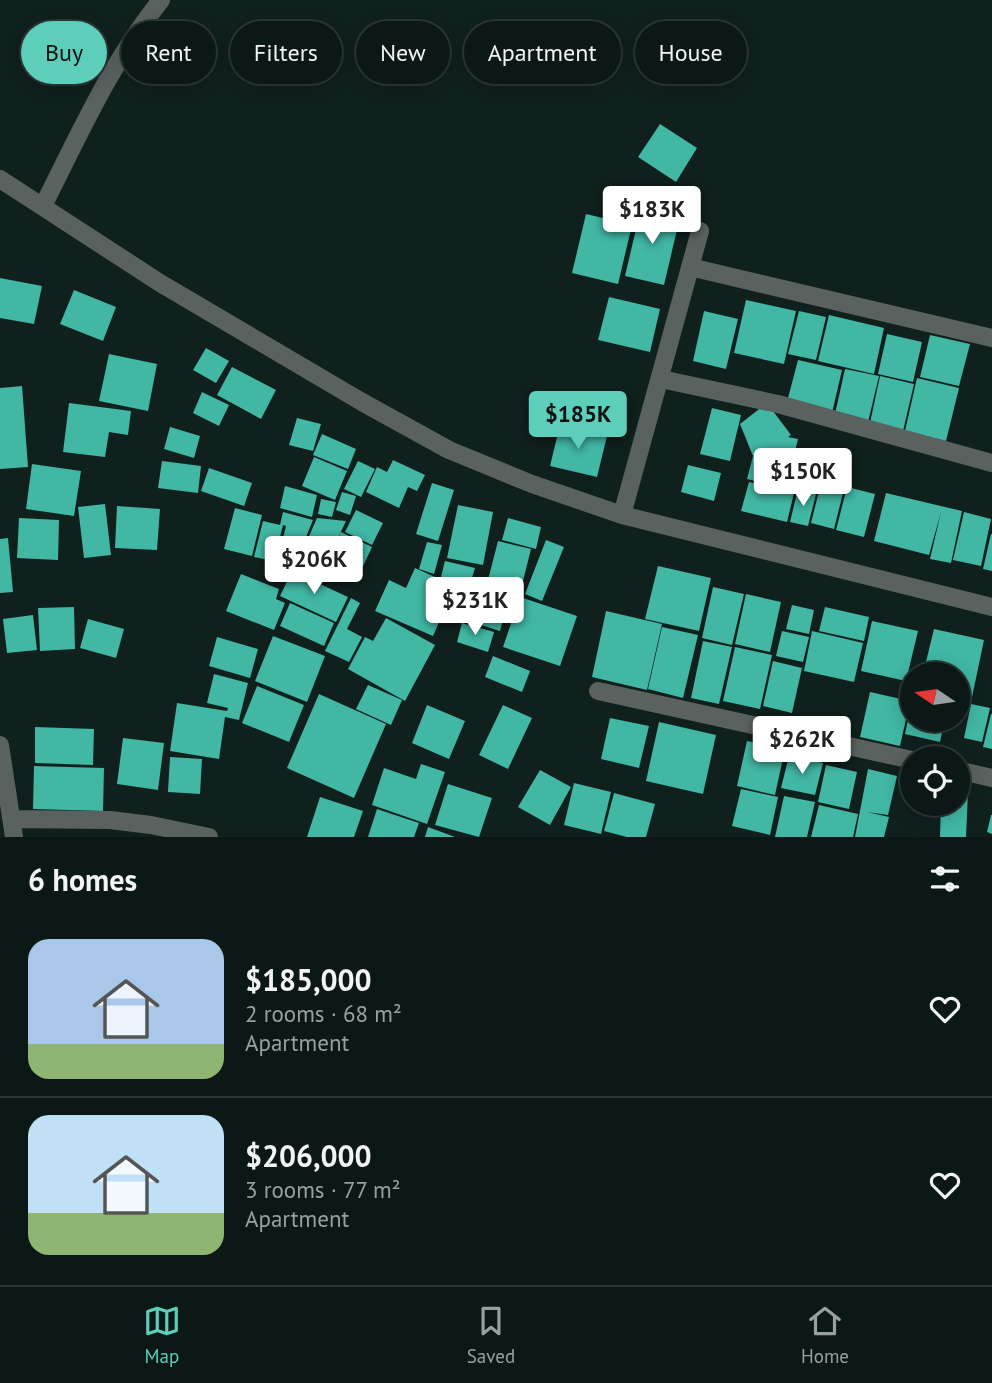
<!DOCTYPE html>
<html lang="en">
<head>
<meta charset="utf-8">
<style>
  :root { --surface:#0c1816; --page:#1a2523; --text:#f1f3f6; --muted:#9aa0a1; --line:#2c3735; --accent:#5cceba }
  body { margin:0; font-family:"PT Sans",sans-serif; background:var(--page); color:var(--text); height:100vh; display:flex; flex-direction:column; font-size:26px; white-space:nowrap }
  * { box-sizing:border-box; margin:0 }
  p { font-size:23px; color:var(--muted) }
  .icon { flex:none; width:38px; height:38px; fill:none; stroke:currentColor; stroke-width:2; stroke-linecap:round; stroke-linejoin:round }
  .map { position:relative; height:837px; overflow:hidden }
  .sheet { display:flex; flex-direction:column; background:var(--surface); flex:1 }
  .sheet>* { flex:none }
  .top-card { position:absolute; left:21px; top:21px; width:950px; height:63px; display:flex; gap:14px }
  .needle { width:46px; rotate:283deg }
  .fabs { position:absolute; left:900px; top:662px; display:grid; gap:14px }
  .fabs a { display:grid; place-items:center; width:70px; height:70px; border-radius:50%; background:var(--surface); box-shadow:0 4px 18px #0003,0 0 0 2px var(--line); font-size:35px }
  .price { position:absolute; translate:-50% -60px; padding:0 16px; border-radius:7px; background:#fff; color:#222; font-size:23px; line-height:46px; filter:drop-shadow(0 2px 4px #0008) }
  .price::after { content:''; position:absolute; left:50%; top:42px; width:21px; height:16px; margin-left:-10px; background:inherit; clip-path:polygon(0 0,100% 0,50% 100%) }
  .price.selected { background:var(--accent); color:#111 }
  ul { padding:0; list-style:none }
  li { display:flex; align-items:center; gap:21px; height:175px; padding:0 28px }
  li+li { border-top:2px solid var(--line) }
  li span { display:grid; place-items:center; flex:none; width:196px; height:140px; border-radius:21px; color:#555 }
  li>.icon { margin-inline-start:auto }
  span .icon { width:84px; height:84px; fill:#fffc; stroke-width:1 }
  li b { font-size:30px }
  h2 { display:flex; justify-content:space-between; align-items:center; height:84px; padding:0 28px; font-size:30px }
  .pill { padding:0 24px; border-radius:32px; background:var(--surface); box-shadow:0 4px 18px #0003,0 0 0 2px var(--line); font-size:24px; line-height:63px }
  .pill.selected { background:var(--accent); color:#111 }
  .tab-bar { display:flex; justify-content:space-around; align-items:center; height:98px; border-top:2px solid var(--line); background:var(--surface); font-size:19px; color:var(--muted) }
  .tab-bar a { display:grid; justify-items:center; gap:4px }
  .tab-bar .selected { color:var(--accent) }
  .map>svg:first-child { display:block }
</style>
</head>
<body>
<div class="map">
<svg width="992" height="837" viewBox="0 0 992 837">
  <rect width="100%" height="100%" fill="#10201d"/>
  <!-- building -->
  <path fill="#41b7a4" d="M660,124L697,148L676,182L638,157Z
    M641,208L680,217L664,285L625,276Z
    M586,214L632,225L618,284L572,273Z
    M0,278L42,286L34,324L0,318Z
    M74,290L116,307L103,341L60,324Z
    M609,297L660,309L650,352L598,340Z
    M746,300L796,311L784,364L734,353Z
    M704,311L738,319L726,369L693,361Z
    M799,311L826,317L816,360L788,354Z
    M829,315L884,328L874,374L818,361Z
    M887,334L922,342L913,382L878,374Z
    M930,335L970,344L959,386L920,377Z
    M206,348L229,361L216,383L193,370Z
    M109,354L157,364L148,411L99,401Z
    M798,360L842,370L832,413L787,402Z
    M232,367L276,390L261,419L217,395Z
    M845,369L879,376L868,422L835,414Z
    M880,376L914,384L903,431L870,423Z
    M917,378L959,388L946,441L905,431Z
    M22,386L28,467L0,469V388Z
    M202,392L229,405L219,426L193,413Z
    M69,403L131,411L128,435L109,432L105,457L63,452Z
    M767,403L791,435L788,437L798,439L786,488L747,479L753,456L740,424Z
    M712,408L741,415L730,461L700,454Z
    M297,418L321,424L313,451L289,445Z
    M560,425L607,436L597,477L550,466Z
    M170,427L200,436L194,458L164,449Z
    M322,434L356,449L348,469L313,455Z
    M314,457L347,471L335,500L302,486Z
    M393,460L425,475L417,491L408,487L399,508L366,492L377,467L387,472Z
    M162,461L201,466L198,493L158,488Z
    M358,461L375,469L361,497L344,489Z
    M32,464L81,471L74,516L26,509Z
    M688,465L721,473L714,501L681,492Z
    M209,468L252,483L244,506L201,491Z
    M749,482L794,493L787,522L741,511Z
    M432,483L454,490L438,541L416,534Z
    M285,486L317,495L312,517L280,508Z
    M820,487L843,493L834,529L811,523Z
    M847,487L875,494L864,537L836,530Z
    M798,489L816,494L808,526L790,522Z
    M342,492L356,496L350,515L336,510Z
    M886,493L962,511L951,563L930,559L941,512L929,555L874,541Z
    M321,499L336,502L332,517L318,514Z
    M105,504L111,555L84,558L78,507Z
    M458,505L493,512L483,565L447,558Z
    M117,506L160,509L157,550L115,548Z
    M235,508L262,515L252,556L224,549Z
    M356,510L383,523L372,545L345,532Z
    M283,512L313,520L302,547L282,542L286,526L283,525L274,561L254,557L263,521L280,525Z
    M964,512L991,519L981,566L953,560Z
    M19,518L59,520L58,560L17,558Z
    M317,518L346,521L327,561L303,550Z
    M508,518L541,527L536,549L502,540Z
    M341,532L372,547L358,577L327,563Z
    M991,534H992V571L983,569Z
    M8,538L13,592L0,593V539Z
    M546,540L564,547L542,601L525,594Z
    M498,541L531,549L521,589L488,580Z
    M427,542L442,545L434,574L419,569Z
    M445,561L475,568L470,584L441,577Z
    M658,566L711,578L699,631L645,619Z
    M415,568L455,586L433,636L375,611L389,580L406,588Z
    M292,571L348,597L336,622L280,596Z
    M241,574L279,589L276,599L285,603L274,630L226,611Z
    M713,587L744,594L732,645L702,638Z
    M468,593L484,598L475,625L460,620Z
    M746,594L781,602L770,652L735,644Z
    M487,595L508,601L500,631L478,624Z
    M520,597L577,616L560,666L503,647Z
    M351,598L360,603L347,629L362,637L349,662L325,651Z
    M290,603L334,623L324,646L280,626Z
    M792,605L814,610L809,634L786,629Z
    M74,607L75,649L40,651L38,608Z
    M825,607L869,617L864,641L819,631Z
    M606,611L662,624L647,690L592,677Z
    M33,615L37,650L7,653L3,619Z
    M386,618L435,645L405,701L348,669L365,637L373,641Z
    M88,619L124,629L116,658L80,648Z
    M872,621L918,631L906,681L861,671Z
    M462,623L494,632L488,652L457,642Z
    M662,627L698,635L683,698L648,689Z
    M934,629L984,640L971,702L957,699V674H923Z
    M782,631L809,637L803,662L776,656Z
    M812,631L863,643L854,682L804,671Z
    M273,636L325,656L307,702L255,681Z
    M217,637L258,649L250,678L209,666Z
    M703,641L732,647L719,704L691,698Z
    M735,647L772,655L760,709L723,701Z
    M493,656L530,671L522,692L485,677Z
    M773,661L802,668L792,713L763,706Z
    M214,674L248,683L239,720L225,717L219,759L170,751L177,703L227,711L228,708L207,703Z
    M368,685L402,700L391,725L356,709Z
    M257,686L304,705L289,742L242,723Z
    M870,692L910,701L900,746L860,737Z
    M319,694L386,724L354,798L287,768Z
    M971,704L990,708L982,742L964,738Z
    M427,705L465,721L449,759L412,743Z
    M503,705L532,718L508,769L479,755Z
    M911,706L912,719H945L940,742L905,734Z
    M991,714H992V749L983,747Z
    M610,718L649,726L639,768L601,759Z
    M659,722L716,735L703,794L646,781Z
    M35,727L94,729L93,765L35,763Z
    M123,738L164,743L158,790L117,784Z
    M747,741L785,749L775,795L737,786Z
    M789,756L823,763L815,795L781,788Z
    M170,757L202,759L200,794L168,792Z
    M421,764L445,772L427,824L372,805L384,768L416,779Z
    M826,765L857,772L849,809L818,802Z
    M34,766L104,768L103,811L33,809Z
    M868,769L897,776L888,815L867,812L889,817L884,837H855Z
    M540,770L571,787L550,825L518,807Z
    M574,783L611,792L601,834L564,825Z
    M448,784L492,798L479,837L435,825Z
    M741,789L778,797L770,835L732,826Z
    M957,792H968L966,837H940L941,803H957Z
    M614,793L655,804L646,837H627L604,831Z
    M784,796L815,802L807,837H775Z
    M320,797L363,811L354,837H307Z
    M819,805L858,814L853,837H811Z
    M377,809L419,823L414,837H368Z
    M991,815H992V834L987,832Z
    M428,827L455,837H425Z"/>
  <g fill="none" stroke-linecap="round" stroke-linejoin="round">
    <!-- minor -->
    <path stroke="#5a6260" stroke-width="18" d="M0,179L160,283L362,402L449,450L532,484L622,515L992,607
      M43,206C79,135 111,62 161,0
      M690,267L992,338
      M661,379L778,404L992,463
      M622,515L700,231
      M598,691L912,760
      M0,745L14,837
      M957,770L992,778
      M11,819L110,820L151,825L209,837"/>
  </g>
</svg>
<div class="fabs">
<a><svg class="needle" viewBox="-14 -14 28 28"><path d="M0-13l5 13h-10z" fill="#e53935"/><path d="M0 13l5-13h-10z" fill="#9aa0a1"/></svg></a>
<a><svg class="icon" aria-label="locate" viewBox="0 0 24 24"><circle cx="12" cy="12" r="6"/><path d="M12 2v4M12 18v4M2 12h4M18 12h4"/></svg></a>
</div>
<b class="price" style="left:652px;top:246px">$183K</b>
<b class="price selected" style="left:578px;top:451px">$185K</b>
<b class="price" style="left:803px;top:508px">$150K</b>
<b class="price" style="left:314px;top:596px">$206K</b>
<b class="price" style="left:475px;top:637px">$231K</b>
<b class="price" style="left:802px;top:776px">$262K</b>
<div class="top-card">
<a class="pill selected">Buy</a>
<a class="pill">Rent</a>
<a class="pill">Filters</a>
<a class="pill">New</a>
<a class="pill">Apartment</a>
<a class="pill">House</a>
</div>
</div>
<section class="sheet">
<h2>6 homes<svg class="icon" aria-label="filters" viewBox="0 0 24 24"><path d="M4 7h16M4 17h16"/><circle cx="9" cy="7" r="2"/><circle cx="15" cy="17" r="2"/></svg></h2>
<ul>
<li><span style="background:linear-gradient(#a9c7e8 75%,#8fb573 0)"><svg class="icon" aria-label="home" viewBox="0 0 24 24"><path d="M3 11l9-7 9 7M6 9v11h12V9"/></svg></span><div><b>$185,000</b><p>2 rooms · 68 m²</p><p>Apartment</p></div><svg class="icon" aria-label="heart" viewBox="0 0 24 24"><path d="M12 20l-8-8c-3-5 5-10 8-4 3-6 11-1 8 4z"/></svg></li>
<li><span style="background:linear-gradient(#bfe0f5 70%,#8fb573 0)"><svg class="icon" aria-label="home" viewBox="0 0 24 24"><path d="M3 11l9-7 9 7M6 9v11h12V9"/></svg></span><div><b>$206,000</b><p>3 rooms · 77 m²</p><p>Apartment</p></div><svg class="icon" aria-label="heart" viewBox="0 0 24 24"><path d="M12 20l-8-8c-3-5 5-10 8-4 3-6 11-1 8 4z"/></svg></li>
</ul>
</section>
<nav class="tab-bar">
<a class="selected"><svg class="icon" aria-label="map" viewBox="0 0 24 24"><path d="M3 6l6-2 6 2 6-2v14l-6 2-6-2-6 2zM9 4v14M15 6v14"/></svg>Map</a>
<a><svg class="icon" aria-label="saved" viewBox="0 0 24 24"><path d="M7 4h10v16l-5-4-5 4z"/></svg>Saved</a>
<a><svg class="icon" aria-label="home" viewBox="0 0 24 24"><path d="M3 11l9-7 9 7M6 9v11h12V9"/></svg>Home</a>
</nav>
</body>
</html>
